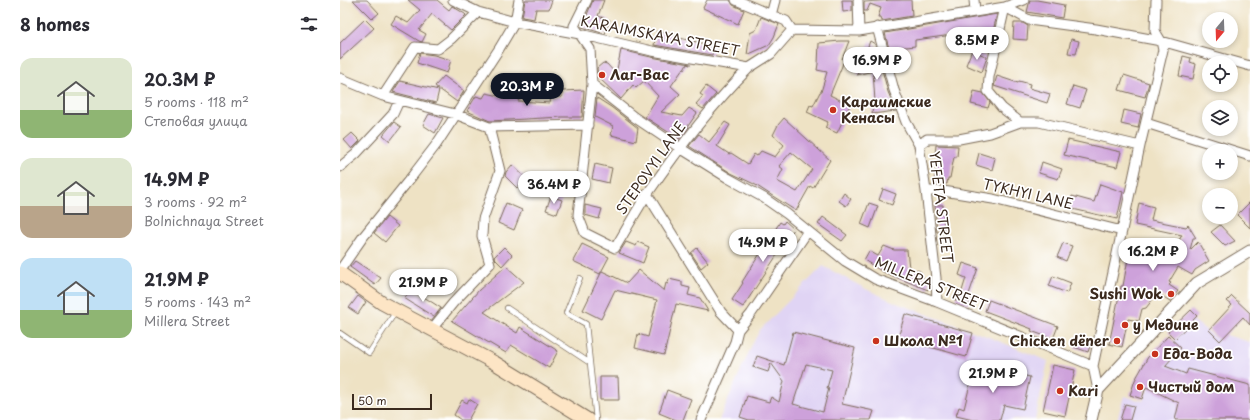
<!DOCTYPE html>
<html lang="en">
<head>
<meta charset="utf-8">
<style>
  :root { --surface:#fff; --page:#f2f2f3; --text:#2b2b33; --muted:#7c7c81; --accent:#111827 }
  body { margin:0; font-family:"Playpen Sans",sans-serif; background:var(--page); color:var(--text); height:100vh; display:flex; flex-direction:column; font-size:15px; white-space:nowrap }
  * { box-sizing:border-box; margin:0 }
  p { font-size:13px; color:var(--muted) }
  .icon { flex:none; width:22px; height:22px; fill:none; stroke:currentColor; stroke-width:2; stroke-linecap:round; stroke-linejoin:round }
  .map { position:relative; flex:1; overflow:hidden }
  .details { display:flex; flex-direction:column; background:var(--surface); width:340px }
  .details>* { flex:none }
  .needle { width:26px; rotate:199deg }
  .tools { position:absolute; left:862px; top:12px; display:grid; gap:8px }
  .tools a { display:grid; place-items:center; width:36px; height:36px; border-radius:50%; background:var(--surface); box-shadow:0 2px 6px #0003; font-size:20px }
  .scale { position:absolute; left:12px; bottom:10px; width:80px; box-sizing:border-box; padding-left:4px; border:2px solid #3b2a1e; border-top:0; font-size:11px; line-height:14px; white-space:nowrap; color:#3b2a1e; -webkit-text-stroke:3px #fff; paint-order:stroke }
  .price { position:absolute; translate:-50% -34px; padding:0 9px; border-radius:14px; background:#fff; color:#222; font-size:13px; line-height:26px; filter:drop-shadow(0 1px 2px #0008) }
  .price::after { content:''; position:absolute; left:50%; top:24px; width:12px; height:9px; margin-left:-6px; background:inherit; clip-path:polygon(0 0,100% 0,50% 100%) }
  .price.active { background:var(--accent); color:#fff }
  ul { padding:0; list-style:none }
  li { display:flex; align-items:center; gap:12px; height:100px; padding:0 20px }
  li span { display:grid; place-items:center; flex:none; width:112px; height:80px; border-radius:12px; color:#555 }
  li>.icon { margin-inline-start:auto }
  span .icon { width:48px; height:48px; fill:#fffc; stroke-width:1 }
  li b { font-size:17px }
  h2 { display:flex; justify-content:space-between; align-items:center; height:48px; padding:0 20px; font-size:17px }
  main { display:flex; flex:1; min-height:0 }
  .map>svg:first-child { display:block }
</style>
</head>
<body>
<main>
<section class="details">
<h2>8 homes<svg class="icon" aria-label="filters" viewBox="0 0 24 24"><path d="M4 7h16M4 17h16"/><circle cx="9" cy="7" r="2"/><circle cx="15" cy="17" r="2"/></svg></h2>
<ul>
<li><span style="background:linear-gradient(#dfe7d0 65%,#8fb573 0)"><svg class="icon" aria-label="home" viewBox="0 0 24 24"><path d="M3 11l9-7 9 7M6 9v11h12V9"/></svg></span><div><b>20.3M ₽</b><p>5 rooms · 118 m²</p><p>Степовая улица</p></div></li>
<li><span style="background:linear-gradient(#dfe7d0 60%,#b9a48a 0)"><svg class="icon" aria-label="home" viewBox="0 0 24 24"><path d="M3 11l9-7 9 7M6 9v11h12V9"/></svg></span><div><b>14.9M ₽</b><p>3 rooms · 92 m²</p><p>Bolnichnaya Street</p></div></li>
<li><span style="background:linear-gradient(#bfe0f5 65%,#8fb573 0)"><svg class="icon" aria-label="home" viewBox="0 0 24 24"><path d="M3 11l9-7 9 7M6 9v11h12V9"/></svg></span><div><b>21.9M ₽</b><p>5 rooms · 143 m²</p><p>Millera Street</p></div></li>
</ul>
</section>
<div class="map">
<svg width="910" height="420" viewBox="0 0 910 420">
  <rect width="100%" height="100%" fill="#fff"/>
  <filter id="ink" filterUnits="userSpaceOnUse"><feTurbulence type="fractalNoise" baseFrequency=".025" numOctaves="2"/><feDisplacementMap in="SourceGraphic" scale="8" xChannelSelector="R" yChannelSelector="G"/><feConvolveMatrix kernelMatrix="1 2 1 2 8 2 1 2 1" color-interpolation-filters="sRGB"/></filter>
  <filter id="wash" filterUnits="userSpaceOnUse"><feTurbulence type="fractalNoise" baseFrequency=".012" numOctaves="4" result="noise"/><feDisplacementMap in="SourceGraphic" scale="16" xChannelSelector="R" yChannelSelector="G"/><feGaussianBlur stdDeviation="0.9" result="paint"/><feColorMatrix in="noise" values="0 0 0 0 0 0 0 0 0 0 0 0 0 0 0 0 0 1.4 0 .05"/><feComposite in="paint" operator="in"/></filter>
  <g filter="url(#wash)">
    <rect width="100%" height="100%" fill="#eee2c4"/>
    <!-- built -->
    <path fill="#e0d4f4" d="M483,266L526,289L559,304L646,336L708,361L695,420L674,419L672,420H379L412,345L420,330Z
      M853,320L880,341L886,335L910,342V420H777L784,396L803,401L814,373L820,371L841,349L834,341Z"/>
    <g id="blocks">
      <!-- building -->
      <path fill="#cda1da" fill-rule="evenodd" d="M13,0H27L39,13L32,19Z
        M68,0H97L109,10L112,6L125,14L126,15L111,30L92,14L79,30L86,34L82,42L79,41L51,24L56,16L68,23L80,10Z
        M185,0H212L209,9H196L194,19L182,17Z
        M253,0H264L258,16L270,20L265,34L242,27Z
        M367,0H390L393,5L404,10L398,24L363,8Z
        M502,0H512V11L503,12Z
        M553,0H571L572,16L542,21L541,17H538L541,8L530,4L527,11H524V2Z
        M690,0H697L724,5L722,18L687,12Z
        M657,14L652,36L636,31L635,36L612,39V35L575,40V46L549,49L545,33Z
        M421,17L439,24L434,37L429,45L407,55L410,33L416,30Z
        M25,19L34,28L0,59V43Z
        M674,23H683L688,26L687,40L673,39Z
        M317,31L336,35L335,37L374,46L372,55L314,45Z
        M731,39L739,41L736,54L728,53Z
        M500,41H509L502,59L504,60L502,66L490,95L510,105L497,133L485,128L488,122L467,112L470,105L473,106L480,92H481L487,72L477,70L478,64L479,43Z
        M530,41L535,44L548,92L556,111L532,114L533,102H535L533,71L517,75Z
        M281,50L311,57L350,64V65L347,64L344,70L343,69L331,86L340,94L321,112L342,116L349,108L357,113L348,126L349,127L339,139L305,117L318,96L304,81L296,88L293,85L281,99L258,77L257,68L263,63L267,64L276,74Z
        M632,50L647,57L642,72L626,65Z
        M80,53L94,55L111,60L107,73L77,63Z
        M843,56L851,58L850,62L856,64L853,79L839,76Z
        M784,75L809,83L805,97L779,90Z
        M104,76L124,91L117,102L95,86Z
        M657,76L678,83L679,81L690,84L689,88L710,94L707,103L654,86Z
        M60,81L99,90L96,103L53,92Z
        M366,86L376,94L363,109L356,104L363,96L360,94Z
        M733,86L746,90L740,108L727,104Z
        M172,89L182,92L178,101L210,103L211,97H222V91L244,90L242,117H222L150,121L127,111L136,96L143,98L146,93L169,98Z
        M634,91L643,93L650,102L648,108L631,104Z
        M257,98L271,107L298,128L296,141L271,135L273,126L255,117Z
        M784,110L801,114L798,128L781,124Z
        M89,114L103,118L95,133L83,125Z
        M444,118L490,160L473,188L470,186L456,211L414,184L391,173L349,146L359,134L369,142L385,122L390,125L377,146L389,154L391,153L408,164L414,154L417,156L421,151L435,157L444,145L433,135L438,125ZM451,152L472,169L457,192L437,181L443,169L439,166Z
        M54,122L61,127L50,141L43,135Z
        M12,133L20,141L12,149L4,140Z
        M728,140L781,152L777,167L724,155Z
        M596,145L618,146L617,157H614L610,178H608L607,184L594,182L598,156H595Z
        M639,153L655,158L652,170L636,165Z
        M702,162L722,169L718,179L699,173Z
        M255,164L272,168L269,183L252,179Z
        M172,165L186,178L177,188L165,176L166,172Z
        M760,184L783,192L777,219L728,208L732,196L754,202Z
        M543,189L556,194L552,205L539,200Z
        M504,193L511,199L506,206L499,201Z
        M211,196L222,200L217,214L206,210Z
        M910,202V228L897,215Z
        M166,203L182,210L174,230L158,223Z
        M529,203L538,206L530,228L521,224Z
        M799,203L814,207L811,220L846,227L848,225L856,238H853L850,250L858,242L869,261L855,270L852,275L838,267L829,282L831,283L829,285L838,291L830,301L814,291L813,299L806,308L802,309L799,321L788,319L782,347L769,344L781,286H783L789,253L795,256L799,250L803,252L808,243L830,256L842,235L795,225Z
        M245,205L262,209L259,219L245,215Z
        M595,205H603L604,232H597Z
        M47,217L58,226L45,242L34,233Z
        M483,217L507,235L502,241L478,224Z
        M445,221L454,229L403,307L392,300L403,283L402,282L440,222L443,224Z
        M880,225L895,241L885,246L871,232Z
        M286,242L296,246L298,242L309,247L303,263L279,253Z
        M723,243L732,246L726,261L717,257Z
        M242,244L269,257L260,274L233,261Z
        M544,246L554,250H567L569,268L580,271L584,279L590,282L588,290L543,272L524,260L529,251L538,256Z
        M164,247L172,255L162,266L155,259L154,257Z
        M357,248L368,262L361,268L351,253Z
        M15,261L41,278L35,285L10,267Z
        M623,263L638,268L628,297L631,298L628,305L615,300L618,293L621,294L626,278L619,275Z
        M166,266L184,282L144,312L177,333L180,327L218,351L209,368L171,345L166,353L112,321L139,290Z
        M299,270L324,291L326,283L328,284L329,279L342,282V286L350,288L348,295L360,298L368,311L336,304L324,355L295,348L298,334L308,337L317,300L275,290L261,319L243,310L262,271L287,283Z
        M713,276L731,283L727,293L709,286Z
        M73,290L101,308L94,317L64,298Z
        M18,296L26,302L18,314L9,308Z
        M892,296L910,313V325L903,317L880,341L869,330L892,305L887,301Z
        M649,300L718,326L713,339L691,331L692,329L645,311Z
        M851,310L857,316L835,339L828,332Z
        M565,314L633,333L626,357L558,338Z
        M453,332L515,348L502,404L534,411L531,420H409L400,417L407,396L429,402L431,397L439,402L444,381L431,363L428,372L413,367L417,356L444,365ZM466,364L492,370L487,388H489L483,412L453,404Z
        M739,335L752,340L748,352L734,347Z
        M828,336L841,348L825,366L846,374L848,369L910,385V420H835L839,403L806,387L802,399L790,395L795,380L808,357Z
        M635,364L690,377L683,409L664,405L660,420H633L616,416L619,407L624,409Z
        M713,365L735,370L725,416L703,411Z
        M260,377H278L279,400H260Z
        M327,390L351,399L343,420H336L319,413Z
        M129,399L137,404L128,420H121L114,415L122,400L127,403Z
        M785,404L794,406L790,420H780Z"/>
    </g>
  </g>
  <g filter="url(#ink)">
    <use href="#blocks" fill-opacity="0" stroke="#7a6a58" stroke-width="1"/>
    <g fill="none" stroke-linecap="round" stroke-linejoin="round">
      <defs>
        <path id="service" d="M240,278L226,313L246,324L250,363
          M167,308L250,363L256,420
          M0,333L29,353L56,311"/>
        <path id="minor" d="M113,0L138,12L175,22L240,34L312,51L409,68L431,54L452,30L519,31L665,7L684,0
          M247,0L234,26L250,49L252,84L238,215L245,233L275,248C286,230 296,211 308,193C338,149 371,106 409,68
          M396,0L446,21L452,30
          M518,0L519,31
          M634,0L635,11
          M665,7L689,20L756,29L821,41L910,66
          M665,7L649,77L648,91L662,108L680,122
          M431,15L435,0
          M537,27L554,90L566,122L579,145L586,191L596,278L597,302
          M0,78L43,96L115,114L149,127L248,125
          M252,84L294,117L340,148L388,178L424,198L447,214L505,261L535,279L597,302L753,366L758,390
          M43,96L75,47L98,49L111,39L138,12
          M806,123L910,156
          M579,145L587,139H619L650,133L680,122H699L800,146
          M0,167L16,154L53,114L59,101
          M586,191H603L653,199L782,231
          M307,194L381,312L398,330
          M0,270L23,237L73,175L96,145L159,49L175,22L179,0
          M91,330L113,303L150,264L142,236L143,219L160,171L149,127
          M753,366L800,146L823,50L821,41L815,31L816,0
          M361,420L395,342L398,330L411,314L468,231"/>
        <path id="tertiary" d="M751,420L758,390L857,283L910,251"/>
        <path id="secondary" d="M0,273L42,303L155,363L248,420"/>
      </defs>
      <!-- service casing -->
      <use href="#service" stroke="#7a6a58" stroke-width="6"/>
      <!-- minor casing -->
      <use href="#minor" stroke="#7a6a58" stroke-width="11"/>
      <!-- tertiary casing -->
      <use href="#tertiary" stroke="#7a6a58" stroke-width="13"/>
      <!-- secondary casing -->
      <use href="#secondary" stroke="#7a6a58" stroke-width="15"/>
      <!-- service -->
      <use href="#service" stroke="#fff" stroke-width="4.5"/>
      <!-- minor -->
      <use href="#minor" stroke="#fff" stroke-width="9"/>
      <!-- tertiary -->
      <use href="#tertiary" stroke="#fff" stroke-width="11"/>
      <!-- secondary -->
      <use href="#secondary" stroke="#fde5c5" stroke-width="13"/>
    </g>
  </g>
  <!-- markers -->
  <g fill="#c8321e" stroke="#fff" stroke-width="1.5">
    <circle cx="262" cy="75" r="4"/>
    <circle cx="493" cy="110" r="4"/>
    <circle cx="831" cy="294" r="4"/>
    <circle cx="785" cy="325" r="4"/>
    <circle cx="536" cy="341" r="4"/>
    <circle cx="777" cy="341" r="4"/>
    <circle cx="815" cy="354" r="4"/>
    <circle cx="800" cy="387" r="4"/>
    <circle cx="720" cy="391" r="4"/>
  </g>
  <g text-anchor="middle" stroke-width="3.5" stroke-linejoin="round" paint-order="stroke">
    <!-- street labels -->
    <g font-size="14" fill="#3b2a1e" stroke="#fff">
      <text transform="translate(320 36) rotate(11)" y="5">KARAIMSKAYA STREET</text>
      <text transform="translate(311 168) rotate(-55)" y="5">STEPOVYI LANE</text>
      <text transform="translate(688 194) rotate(13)" y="5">TYKHYI LANE</text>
      <text transform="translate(601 207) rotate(83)" y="5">YEFETA STREET</text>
      <text transform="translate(591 284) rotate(22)" y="5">MILLERA STREET</text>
    </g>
    <!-- poi labels -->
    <g font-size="14" font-weight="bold" fill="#3b2a1e" stroke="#fff" text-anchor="start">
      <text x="270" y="80">Лаг-Вас</text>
      <text x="501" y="107">Караимские<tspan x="501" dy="16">Кенасы</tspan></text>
      <text x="823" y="299" text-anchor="end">Sushi Wok</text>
      <text x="793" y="330">у Медине</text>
      <text x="544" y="346">Школа №1</text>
      <text x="769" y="346" text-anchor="end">Chicken dëner</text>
      <text x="823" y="359">Еда-Вода</text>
      <text x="808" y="392">Чистый дом</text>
      <text x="728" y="396">Kari</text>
    </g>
  </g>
</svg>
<div class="tools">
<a><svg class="needle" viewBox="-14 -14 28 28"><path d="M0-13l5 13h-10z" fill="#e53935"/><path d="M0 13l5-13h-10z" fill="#7c7c81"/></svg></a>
<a><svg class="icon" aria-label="locate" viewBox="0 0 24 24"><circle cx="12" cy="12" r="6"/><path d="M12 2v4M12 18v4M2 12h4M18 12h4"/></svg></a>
<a><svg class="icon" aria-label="layers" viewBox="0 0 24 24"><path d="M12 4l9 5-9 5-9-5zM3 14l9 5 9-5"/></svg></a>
<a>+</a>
<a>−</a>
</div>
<div class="scale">50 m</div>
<b class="price" style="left:637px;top:61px">8.5M ₽</b>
<b class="price" style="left:537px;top:81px">16.9M ₽</b>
<b class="price active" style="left:187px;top:107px">20.3M ₽</b>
<b class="price" style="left:214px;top:205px">36.4M ₽</b>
<b class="price" style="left:423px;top:263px">14.9M ₽</b>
<b class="price" style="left:813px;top:272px">16.2M ₽</b>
<b class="price" style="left:83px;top:303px">21.9M ₽</b>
<b class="price" style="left:653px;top:394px">21.9M ₽</b>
</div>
</main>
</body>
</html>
